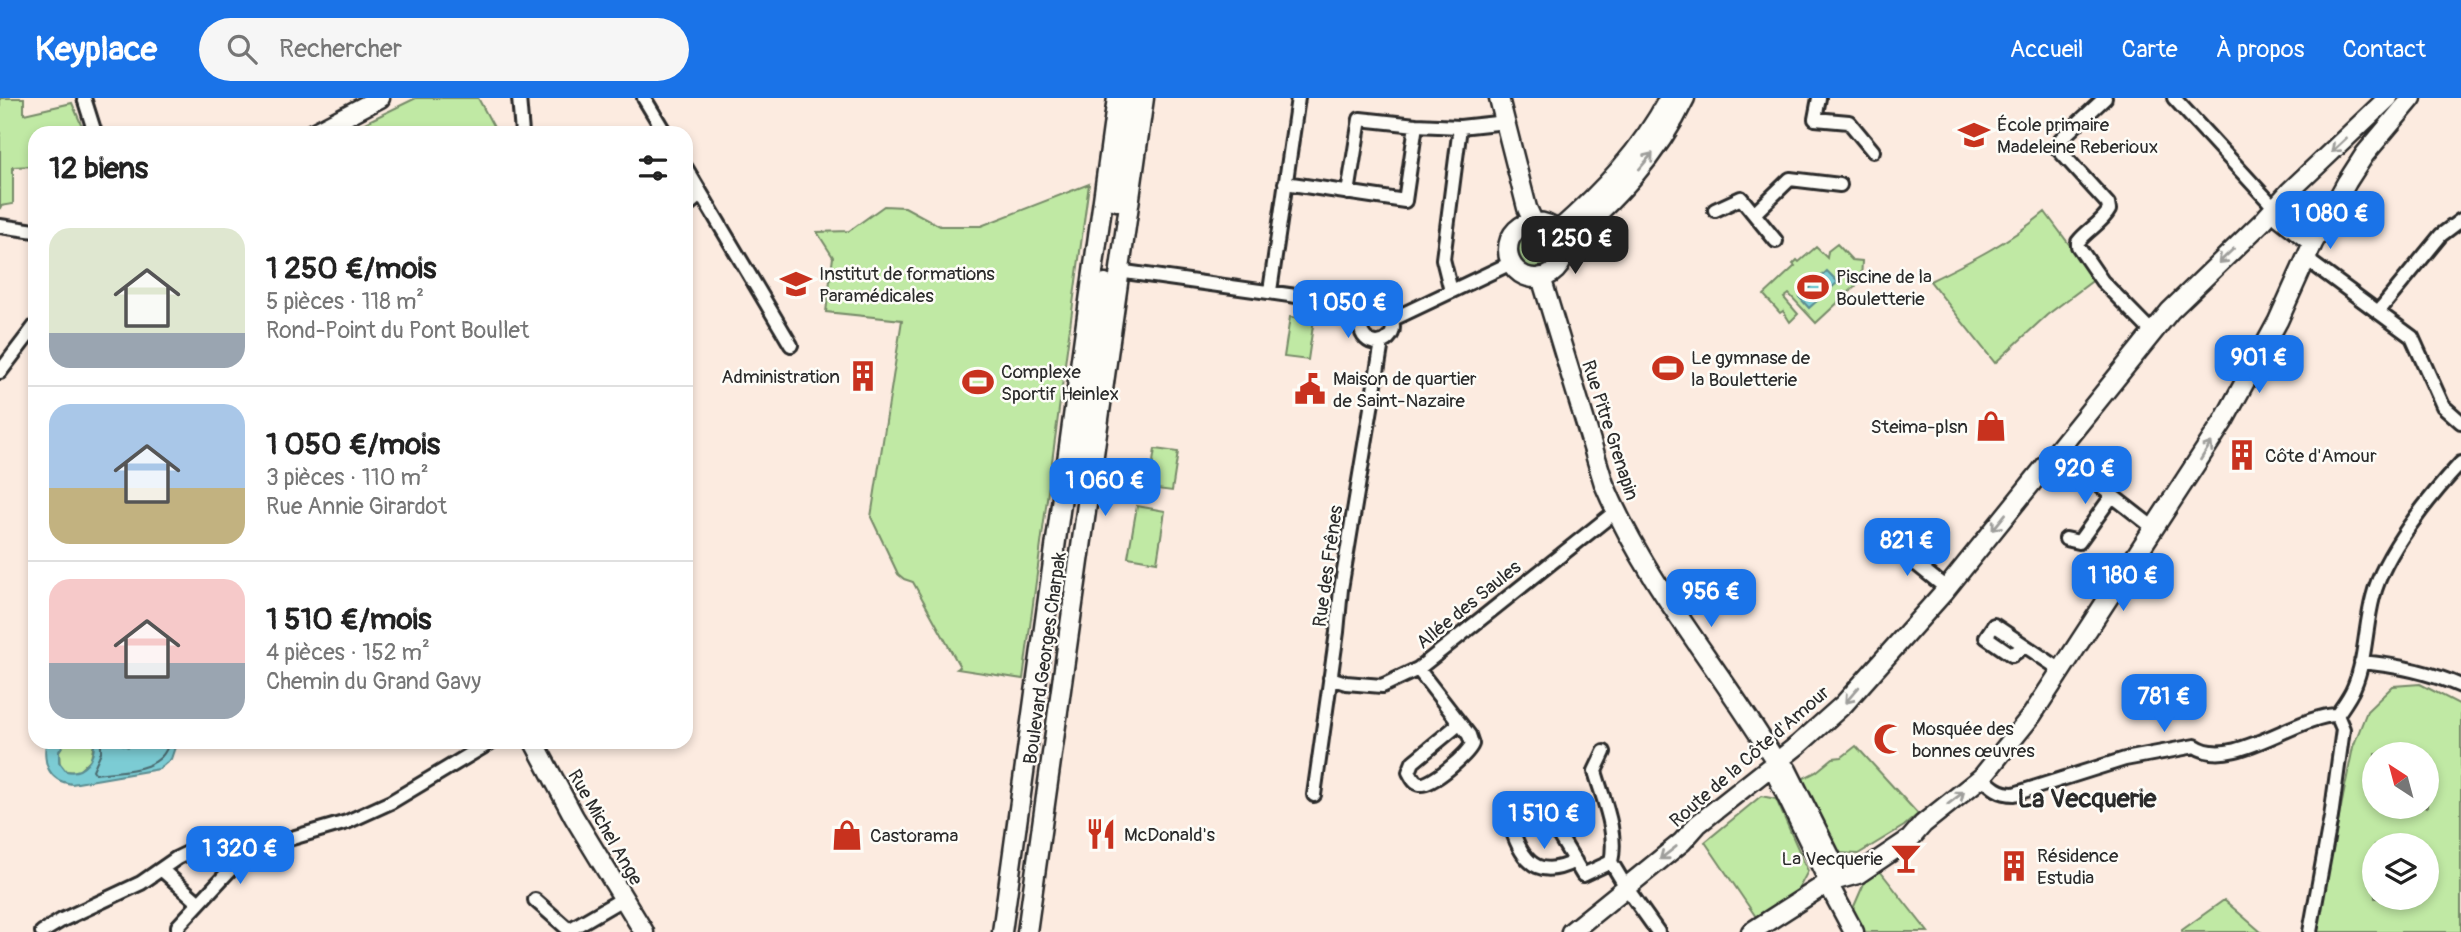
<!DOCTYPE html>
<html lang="fr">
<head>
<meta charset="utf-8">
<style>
  :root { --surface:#fff; --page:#f6f6f6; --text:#222; --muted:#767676; --line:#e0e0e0; --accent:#1a73e8 }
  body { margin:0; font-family:Pangolin,sans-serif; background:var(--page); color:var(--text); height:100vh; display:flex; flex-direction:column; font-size:26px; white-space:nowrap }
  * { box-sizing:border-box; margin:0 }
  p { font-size:23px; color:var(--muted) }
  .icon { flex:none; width:38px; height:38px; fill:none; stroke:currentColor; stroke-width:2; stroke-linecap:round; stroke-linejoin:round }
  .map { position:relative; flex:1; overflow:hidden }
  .sheet { position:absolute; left:28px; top:28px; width:665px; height:623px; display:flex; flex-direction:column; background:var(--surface); border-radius:21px; box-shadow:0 4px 10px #0003 }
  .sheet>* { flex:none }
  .needle { width:46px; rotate:324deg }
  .controls { position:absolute; left:2362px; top:644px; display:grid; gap:14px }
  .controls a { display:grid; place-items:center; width:77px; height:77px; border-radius:50%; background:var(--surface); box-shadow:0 4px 10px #0003; font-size:35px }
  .price { position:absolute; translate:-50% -60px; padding:0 16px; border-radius:14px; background:var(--accent); color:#fff; font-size:23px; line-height:46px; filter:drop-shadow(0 2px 4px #0008) }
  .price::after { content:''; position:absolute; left:50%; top:42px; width:21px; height:16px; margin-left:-10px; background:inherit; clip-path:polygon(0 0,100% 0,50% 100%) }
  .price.current { background:#222; color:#fff }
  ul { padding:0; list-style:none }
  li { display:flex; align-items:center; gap:21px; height:175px; padding:0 21px }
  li+li { border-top:2px solid var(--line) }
  li span { display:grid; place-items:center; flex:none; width:196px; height:140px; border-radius:21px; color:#555 }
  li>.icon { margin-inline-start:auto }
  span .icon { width:84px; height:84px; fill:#fffc; stroke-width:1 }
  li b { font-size:30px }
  h2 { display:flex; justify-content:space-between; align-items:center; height:84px; padding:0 21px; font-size:30px }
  header { display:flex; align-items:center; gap:42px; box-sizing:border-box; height:98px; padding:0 35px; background:var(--accent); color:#fff }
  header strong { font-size:33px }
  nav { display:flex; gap:38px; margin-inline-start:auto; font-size:24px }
  .search { width:490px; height:63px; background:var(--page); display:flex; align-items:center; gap:18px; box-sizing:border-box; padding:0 24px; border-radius:38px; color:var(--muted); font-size:26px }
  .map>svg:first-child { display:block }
</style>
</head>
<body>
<header>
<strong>Keyplace</strong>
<div class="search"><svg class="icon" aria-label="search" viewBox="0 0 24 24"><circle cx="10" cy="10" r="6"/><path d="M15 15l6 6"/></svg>Rechercher</div>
<nav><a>Accueil</a><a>Carte</a><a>À propos</a><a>Contact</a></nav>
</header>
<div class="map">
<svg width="2461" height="834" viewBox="0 0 2461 834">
  <rect width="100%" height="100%" fill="#fcebe0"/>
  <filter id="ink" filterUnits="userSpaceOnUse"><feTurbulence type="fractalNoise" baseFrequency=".0143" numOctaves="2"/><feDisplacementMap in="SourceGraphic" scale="14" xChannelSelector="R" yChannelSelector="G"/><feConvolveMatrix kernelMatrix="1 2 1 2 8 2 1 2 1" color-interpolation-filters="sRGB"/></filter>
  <g filter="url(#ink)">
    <!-- green -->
    <path fill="#c0e9a4" stroke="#768a68" stroke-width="2" fill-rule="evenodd" d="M0,0H24V16L72,5L85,35H35V68L13,69V106L1,108L0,111Z
      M416,0H478L497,35H344Z
      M1089,86L1023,581L957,571L960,569L913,484L904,481L898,476L871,419L902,222L826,214L833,159L817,134L849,133L884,108L905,109L940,128H981Z
      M2045,114L2095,181L2047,217L1995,265L1930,183C1971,163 2009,144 2045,114Z
      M1518 152a19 19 0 1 1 38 0a19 19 0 1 1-38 0Z
      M1837,146L1852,162L1862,163L1861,183L1816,225L1789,196L1784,200L1798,216L1790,224L1783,213L1780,215L1764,197L1795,168L1793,166L1797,162L1799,164L1816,149L1827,160L1828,153Z
      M1290,219L1314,221L1308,262L1284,259Z
      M1155,351L1178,354L1172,393L1149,390Z
      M1137,408L1165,413L1157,464L1128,459Z
      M2420,586L2461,607V834H2316L2353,649L2367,613L2393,588ZM2375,656H2427V709H2375ZM2375,747H2427V800H2375Z
      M65,644L94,645L91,661L78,674L66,673L60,668L59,653Z
      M1856,648L1918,716L1904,728L1858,756L1837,755L1800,682L1816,674L1833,660L1842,659Z
      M1761,698L1776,701L1808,773L1798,792L1756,819L1705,744Z
      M1880,773L1928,834H1865L1852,813L1865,783Z
      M2224,802L2261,834H2182V832Z"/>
    <!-- water -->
    <path fill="#7bccd4" stroke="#5b8c90" stroke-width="2" d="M1827,173L1838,184L1809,210L1799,199Z
      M46,644H65L59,653V664L66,673C84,677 95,660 94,644H117L128,649L139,644H176V646L171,661L159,671L72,686C48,683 43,665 46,644Z"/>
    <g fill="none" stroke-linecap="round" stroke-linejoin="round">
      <!-- shore -->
      <path stroke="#4b6b6f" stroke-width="2" d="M101,644V654L93,672L96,676C122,672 162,675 169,644"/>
      <defs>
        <path id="street" d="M84,0L95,35
          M519,0L522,35
          M644,0L665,35
          M1819,0L1815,21L1849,24L1873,53
          M2105,0L2061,41L2057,50L2108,106L2109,112C2102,125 2087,132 2078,144V148L2102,183L2152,234
          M2174,0L2275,110
          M686,70L791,247
          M1285,85L1405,103L1416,27L1460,29
          M1348,95L1360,21L1416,27
          M686,109L701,96
          M1715,112L1741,100L1754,116L1790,81L1840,87
          M1754,116L1776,143
          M0,128L35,133
          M2305,160L2412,239L2443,308L2461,324
          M1118,173L1339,204L1348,207L1362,224
          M1270,193L1298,0
          M1451,193L1443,161L1460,29L1506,24
          M1361 229a16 16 0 1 1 32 0a16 16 0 1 1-32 0Z
          M2378,214L2441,137L2461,122
          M1393,221L1511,165
          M0,274L35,228
          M2055,353L2155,431
          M2066,441L2079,444L2112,398
          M1905,450V457L1946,490
          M2025,548L2012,557L1986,539L1994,527L2061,572
          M2361,564C2396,567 2429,574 2461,588
          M1418,571L1469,637L1472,646C1468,656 1432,688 1420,686C1414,685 1412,679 1409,674L1413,664L1459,626
          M1330,580L1346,585L1382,588L1418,571L1615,414
          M2337,617C2343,608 2350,599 2354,589C2366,561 2365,529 2373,499C2384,455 2430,398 2461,365
          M1604,654L1595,673C1603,702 1618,733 1611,764L1626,789L1658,834
          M1982,679C1992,689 1999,696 2014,696L2125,661L2195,648C2232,673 2297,617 2337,617
          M1314,697L1337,534L1341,491L1382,244
          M1553,727L1583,777L1611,764
          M1514,737C1526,770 1544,779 1575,763
          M161,771L199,805
          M535,802L569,832L624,800
          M42,834L62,822L141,785L177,760L200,749L237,744L254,746L285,742L347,724L391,704L491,644
          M178,834V828L254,746
          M2310,834L2331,719L2343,631L2337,617"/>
        <path id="secondary" d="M1499,0L1527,110L1533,123
          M313,35L380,0
          M1117,103L1131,0
          M2275,110L2281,120L2313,145
          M1508 152a28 28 0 1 1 56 0a28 28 0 1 1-56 0Z
          M1558,133C1602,94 1641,53 1669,0
          M1564,146C1613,104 1657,59 1685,0
          M1541,179L1604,386C1647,488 1720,570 1776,664L1787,672L1833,764L1829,784
          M1076,390L1105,186
          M534,644L574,719L644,834
          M1777,668V678L1829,784L1832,793L1854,834
          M1002,834L1117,0
          M1027,834L1144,0
          M1571,834L1682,744L1698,726L1798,647L1844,606L1943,495L2170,213L2263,123L2290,93L2388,0
          M1751,834L1829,784L1858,776L1910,741L1923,726L1982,679L2032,617L2223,324L2278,223L2313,145L2347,84L2365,56L2412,0"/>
      </defs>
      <!-- street casing -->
      <use href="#street" stroke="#2b2b2b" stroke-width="18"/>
      <!-- secondary casing -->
      <use href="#secondary" stroke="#2b2b2b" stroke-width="23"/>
      <!-- street -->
      <use href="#street" stroke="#fdfcf7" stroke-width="12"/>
      <!-- secondary -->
      <use href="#secondary" stroke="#fdfcf7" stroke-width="18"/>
    </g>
    <!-- one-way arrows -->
    <defs><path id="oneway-shaft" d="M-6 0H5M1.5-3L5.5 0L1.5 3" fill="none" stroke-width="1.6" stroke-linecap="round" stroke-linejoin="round" transform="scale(1.75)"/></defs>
    <g stroke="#9e9e9b">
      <use href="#oneway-shaft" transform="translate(2339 47) rotate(137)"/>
      <use href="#oneway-shaft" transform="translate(1646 63) rotate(-50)"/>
      <use href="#oneway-shaft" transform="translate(2226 158) rotate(136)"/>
      <use href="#oneway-shaft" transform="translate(2206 353) rotate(-58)"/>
      <use href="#oneway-shaft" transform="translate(1999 424) rotate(129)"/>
      <use href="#oneway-shaft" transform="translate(1852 597) rotate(131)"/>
      <use href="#oneway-shaft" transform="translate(1956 700) rotate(-38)"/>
      <use href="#oneway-shaft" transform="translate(1668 755) rotate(142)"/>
    </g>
  </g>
  <!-- icons -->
  <defs>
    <symbol id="school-bare" viewBox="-9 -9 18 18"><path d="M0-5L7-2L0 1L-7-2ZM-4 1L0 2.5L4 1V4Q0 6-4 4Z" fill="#c8321e" stroke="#fdfcf7" stroke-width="2.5" paint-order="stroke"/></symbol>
    <symbol id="university-bare" viewBox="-9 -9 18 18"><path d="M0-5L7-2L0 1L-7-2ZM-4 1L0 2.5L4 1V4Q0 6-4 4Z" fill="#c8321e" stroke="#fdfcf7" stroke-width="2.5" paint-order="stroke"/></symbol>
    <symbol id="stadium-bare" viewBox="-9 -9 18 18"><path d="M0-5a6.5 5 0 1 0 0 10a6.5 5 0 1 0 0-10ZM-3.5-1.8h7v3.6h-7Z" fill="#c8321e" stroke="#fdfcf7" stroke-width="2.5" paint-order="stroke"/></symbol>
    <symbol id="building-bare" viewBox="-9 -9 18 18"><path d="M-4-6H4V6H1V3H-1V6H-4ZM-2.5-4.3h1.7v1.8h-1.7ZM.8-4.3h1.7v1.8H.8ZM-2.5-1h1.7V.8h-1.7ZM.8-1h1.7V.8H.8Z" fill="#c8321e" stroke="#fdfcf7" stroke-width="2.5" paint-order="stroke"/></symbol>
    <symbol id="civic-bare" viewBox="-9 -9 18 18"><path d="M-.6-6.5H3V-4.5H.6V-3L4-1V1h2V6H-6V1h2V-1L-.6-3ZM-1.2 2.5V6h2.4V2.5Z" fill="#c8321e" stroke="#fdfcf7" stroke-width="2.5" paint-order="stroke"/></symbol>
    <symbol id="shop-bare" viewBox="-9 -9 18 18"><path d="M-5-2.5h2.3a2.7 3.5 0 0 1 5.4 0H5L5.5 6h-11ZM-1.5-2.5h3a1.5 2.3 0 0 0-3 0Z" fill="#c8321e" stroke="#fdfcf7" stroke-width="2.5" paint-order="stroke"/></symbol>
    <symbol id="mosque-bare" viewBox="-9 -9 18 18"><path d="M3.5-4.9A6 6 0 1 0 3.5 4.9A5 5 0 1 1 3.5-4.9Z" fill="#c8321e" stroke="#fdfcf7" stroke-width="2.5" paint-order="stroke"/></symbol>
    <symbol id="restaurant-bare" viewBox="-9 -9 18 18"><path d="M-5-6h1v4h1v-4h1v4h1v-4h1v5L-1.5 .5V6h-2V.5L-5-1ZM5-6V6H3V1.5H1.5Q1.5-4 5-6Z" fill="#c8321e" stroke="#fdfcf7" stroke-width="2.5" paint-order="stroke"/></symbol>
    <symbol id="bar-bare" viewBox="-9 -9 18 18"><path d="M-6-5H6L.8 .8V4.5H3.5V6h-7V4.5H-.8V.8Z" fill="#c8321e" stroke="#fdfcf7" stroke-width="2.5" paint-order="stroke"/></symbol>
  </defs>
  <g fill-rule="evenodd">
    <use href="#school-bare" x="1952" y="15" width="44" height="44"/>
    <use href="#university-bare" x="774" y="164" width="44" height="44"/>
    <use href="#stadium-bare" x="1791" y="167" width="44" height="44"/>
    <use href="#stadium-bare" x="1646" y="248" width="44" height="44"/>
    <use href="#building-bare" x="841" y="256" width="44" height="44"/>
    <use href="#stadium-bare" x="956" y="262" width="44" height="44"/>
    <use href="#civic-bare" x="1288" y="269" width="44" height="44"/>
    <use href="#shop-bare" x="1969" y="306" width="44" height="44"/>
    <use href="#building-bare" x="2220" y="335" width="44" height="44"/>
    <use href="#mosque-bare" x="1867" y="619" width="44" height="44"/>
    <use href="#restaurant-bare" x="1079" y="714" width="44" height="44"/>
    <use href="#shop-bare" x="825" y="715" width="44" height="44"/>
    <use href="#bar-bare" x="1884" y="738" width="44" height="44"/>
    <use href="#building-bare" x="1992" y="746" width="44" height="44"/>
  </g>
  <g text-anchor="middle" stroke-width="5" stroke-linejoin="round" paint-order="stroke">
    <!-- poi labels -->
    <g font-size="19" fill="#2b2b2b" stroke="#fdfcf7" text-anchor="start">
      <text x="1997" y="33">École primaire<tspan x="1997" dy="22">Madeleine Reberioux</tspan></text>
      <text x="819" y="182">Institut de formations<tspan x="819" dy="22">Paramédicales</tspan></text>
      <text x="1836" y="185">Piscine de la<tspan x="1836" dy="22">Bouletterie</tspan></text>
      <text x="1691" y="266">Le gymnase de<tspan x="1691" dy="22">la Bouletterie</tspan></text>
      <text x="1001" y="280">Complexe<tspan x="1001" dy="22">Sportif Heinlex</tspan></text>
      <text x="840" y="285" text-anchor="end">Administration</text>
      <text x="1333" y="287">Maison de quartier<tspan x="1333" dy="22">de Saint-Nazaire</tspan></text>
      <text x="1968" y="335" text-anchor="end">Steima-plsn</text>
      <text x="2265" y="364">Côte d'Amour</text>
      <text x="1912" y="637">Mosquée des<tspan x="1912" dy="22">bonnes œuvres</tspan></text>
      <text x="1124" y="743">McDonald's</text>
      <text x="870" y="744">Castorama</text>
      <text x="2037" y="764">Résidence<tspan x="2037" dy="22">Estudia</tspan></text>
      <text x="1883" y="767" text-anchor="end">La Vecquerie</text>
    </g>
    <!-- street labels -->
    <g font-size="19" fill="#2b2b2b" stroke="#fdfcf7">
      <text transform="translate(1611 332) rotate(72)" y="7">Rue Pitre Grenapin</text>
      <text transform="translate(1327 468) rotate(-82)" y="7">Rue des Frênes</text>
      <text transform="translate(1468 506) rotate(-39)" y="7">Allée des Saules</text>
      <text transform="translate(1044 560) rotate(-82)" y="7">Boulevard Georges Charpak</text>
      <text transform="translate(1749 658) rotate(-41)" y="7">Route de la Côte d'Amour</text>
      <text transform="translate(606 729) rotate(60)" y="7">Rue Michel Ange</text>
    </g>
    <!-- district labels -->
    <g font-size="26" font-weight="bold" fill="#2b2b2b" stroke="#fdfcf7">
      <text x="2087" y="709">La Vecquerie</text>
    </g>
  </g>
</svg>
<div class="controls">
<a><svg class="needle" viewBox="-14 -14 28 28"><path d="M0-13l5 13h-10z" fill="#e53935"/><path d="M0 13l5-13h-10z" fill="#767676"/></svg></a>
<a><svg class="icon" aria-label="layers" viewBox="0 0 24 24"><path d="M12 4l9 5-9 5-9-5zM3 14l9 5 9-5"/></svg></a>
</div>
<b class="price" style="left:2330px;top:153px">1 080 €</b>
<b class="price current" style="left:1575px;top:178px">1 250 €</b>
<b class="price" style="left:1348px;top:242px">1 050 €</b>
<b class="price" style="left:2259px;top:297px">901 €</b>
<b class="price" style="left:2085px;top:408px">920 €</b>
<b class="price" style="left:1105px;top:420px">1 060 €</b>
<b class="price" style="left:1907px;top:480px">821 €</b>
<b class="price" style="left:2123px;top:515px">1 180 €</b>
<b class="price" style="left:1711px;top:531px">956 €</b>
<b class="price" style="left:2164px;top:636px">781 €</b>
<b class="price" style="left:1544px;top:753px">1 510 €</b>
<b class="price" style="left:240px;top:788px">1 320 €</b>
<section class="sheet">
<h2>12 biens<svg class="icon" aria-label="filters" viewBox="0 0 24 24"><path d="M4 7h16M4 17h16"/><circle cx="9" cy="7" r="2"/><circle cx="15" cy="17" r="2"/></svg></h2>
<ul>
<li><span style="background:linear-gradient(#dfe7d0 75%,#9aa5b1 0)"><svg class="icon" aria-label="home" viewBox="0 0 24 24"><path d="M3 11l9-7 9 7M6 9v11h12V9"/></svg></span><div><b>1 250 €/mois</b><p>5 pièces · 118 m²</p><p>Rond-Point du Pont Boullet</p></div></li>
<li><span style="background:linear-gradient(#a9c7e8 60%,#c2b280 0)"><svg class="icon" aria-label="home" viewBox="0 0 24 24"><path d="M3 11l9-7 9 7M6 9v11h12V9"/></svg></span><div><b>1 050 €/mois</b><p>3 pièces · 110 m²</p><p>Rue Annie Girardot</p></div></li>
<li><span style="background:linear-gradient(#f6c9c9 60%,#9aa5b1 0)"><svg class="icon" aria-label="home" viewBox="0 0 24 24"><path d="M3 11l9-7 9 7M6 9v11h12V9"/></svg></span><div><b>1 510 €/mois</b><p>4 pièces · 152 m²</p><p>Chemin du Grand Gavy</p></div></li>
</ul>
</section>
</div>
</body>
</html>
